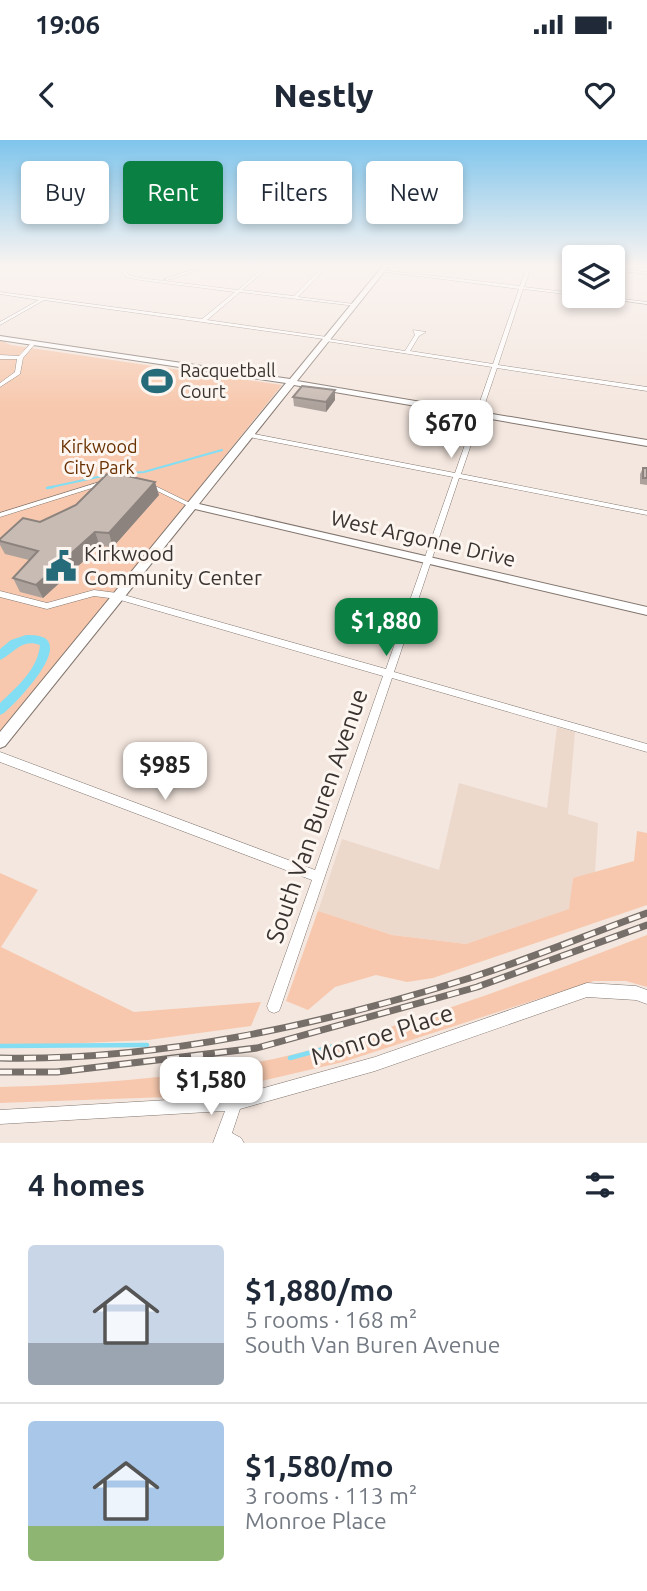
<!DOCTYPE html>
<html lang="en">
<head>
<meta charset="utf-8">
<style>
  :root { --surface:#fff; --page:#f2f2f3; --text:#1f2937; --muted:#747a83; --line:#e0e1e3; --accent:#0b8043 }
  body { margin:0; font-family:Ubuntu,sans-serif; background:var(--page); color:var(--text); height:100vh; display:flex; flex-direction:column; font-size:26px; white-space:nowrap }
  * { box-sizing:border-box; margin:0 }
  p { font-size:23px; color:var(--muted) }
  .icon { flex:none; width:38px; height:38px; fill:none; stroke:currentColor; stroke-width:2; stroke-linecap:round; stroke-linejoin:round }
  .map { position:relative; height:1003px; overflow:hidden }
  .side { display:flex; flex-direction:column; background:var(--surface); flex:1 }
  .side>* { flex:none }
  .top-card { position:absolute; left:21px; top:21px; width:606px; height:63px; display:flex; gap:14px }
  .tools { position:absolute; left:562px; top:105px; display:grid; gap:14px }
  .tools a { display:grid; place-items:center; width:63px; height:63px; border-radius:7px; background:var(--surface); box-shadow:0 4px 10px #0003; font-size:35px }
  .price { position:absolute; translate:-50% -60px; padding:0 16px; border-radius:14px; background:#fff; color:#222; font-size:23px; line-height:46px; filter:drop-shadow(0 2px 4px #0008) }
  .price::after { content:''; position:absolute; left:50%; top:42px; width:21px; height:16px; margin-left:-10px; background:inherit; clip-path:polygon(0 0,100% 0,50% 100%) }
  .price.active { background:var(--accent); color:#fff }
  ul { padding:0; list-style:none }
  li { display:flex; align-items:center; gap:21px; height:175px; padding:0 28px }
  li+li { border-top:2px solid var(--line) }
  li span { display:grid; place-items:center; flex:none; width:196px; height:140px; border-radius:7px; color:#555 }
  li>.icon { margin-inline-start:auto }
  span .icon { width:84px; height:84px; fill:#fffc; stroke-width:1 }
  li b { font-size:30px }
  h2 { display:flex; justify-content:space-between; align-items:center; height:84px; padding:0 28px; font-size:30px }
  .pill { padding:0 24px; border-radius:7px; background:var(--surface); box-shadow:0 4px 10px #0003; font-size:24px; line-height:63px }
  .pill.active { background:var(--accent); color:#fff }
  .status { display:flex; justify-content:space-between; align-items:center; height:49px; padding:0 35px; background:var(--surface); direction:ltr }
  .status svg { height:19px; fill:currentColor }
  header { display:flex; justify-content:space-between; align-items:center; height:91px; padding:0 28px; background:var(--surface); font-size:32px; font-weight:800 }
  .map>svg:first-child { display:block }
</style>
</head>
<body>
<div class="status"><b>19:06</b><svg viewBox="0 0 49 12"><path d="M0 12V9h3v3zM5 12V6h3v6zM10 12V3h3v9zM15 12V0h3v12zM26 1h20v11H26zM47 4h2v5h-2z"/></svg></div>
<header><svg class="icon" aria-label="back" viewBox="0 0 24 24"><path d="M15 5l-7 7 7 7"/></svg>Nestly<svg class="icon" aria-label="heart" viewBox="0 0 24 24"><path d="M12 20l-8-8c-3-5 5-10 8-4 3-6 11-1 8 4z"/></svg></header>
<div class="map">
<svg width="647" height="1003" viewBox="0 0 647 1003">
  <rect width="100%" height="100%" fill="#f4e7df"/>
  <!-- built -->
  <path fill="#edd8cc" d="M557,587L575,592L568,674L598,683L595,733L573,738L570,769L466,804L392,795L318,771L342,699L439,730L459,643L547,668Z"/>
  <!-- green -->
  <path fill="#f7c8ad" d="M0,200L11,205L282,245L0,595Z
    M637,691L647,693V765L433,838L407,842L376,835L335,847L308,870L286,861L318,771L392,795L466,804L569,769L573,738L634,721Z
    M0,733L38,750L1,807L134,872L261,862L251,886L148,900L0,907Z
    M647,795V847L626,841H594L343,922L223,950L167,957L0,963V947C98,944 199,937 295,914C415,884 532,839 647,795Z"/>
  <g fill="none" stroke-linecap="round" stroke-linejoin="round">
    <!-- stream-far2 -->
    <path stroke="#83def3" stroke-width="2" d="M117,334L144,332L222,310
      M47,348L107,335"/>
    <!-- stream-far1 -->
    <path stroke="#83def3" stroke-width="2.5" d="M47,348L53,347"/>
    <!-- stream -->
    <path stroke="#83def3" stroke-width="4.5" d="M0,906L147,905
      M290,918L386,892
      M173,935L188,940L228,930"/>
    <!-- canal -->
    <path fill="#83def3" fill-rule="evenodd" d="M26,495C85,492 19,560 4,573L0,575V563C17,547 38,529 40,505C22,498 14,513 0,520V509L11,500Z"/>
    <defs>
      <path id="street" d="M125,127H130L126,131L129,135L140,138L238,150L264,127H269L242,150L294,156L322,127H327L298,157L354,164L356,166L240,152L207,180L327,197H329V199L405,211L415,195L413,190L426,192L419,196L410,211L493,224L519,149L380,131L382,130L520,146L527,127H531L524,147L574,153V155L523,149L498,225L647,247V251L497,228L461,334L647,371V375L459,338L394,532L647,604V612L392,538L281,866L279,871L274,873L269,871L267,866L312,740L0,622V612L315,730L383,536L117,459L94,456L47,469L0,457V451L47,463L94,450L117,453L386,529L453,337L249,297L246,295L249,293L455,333L492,227L326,201H324V199L44,160L0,185V182L39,160L0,154V152L202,179L235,152L140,140L126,137L122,131Z
        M201,127H209L167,140L164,139Z
        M612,128L647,132V134L612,130Z
        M588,156H599L647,162V164Z
        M32,202L36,203L23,218L20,234L0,247V243L15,232L17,219H0V215L19,216Z
        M106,340L108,341V343L0,377V373Z
        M147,342L192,364L194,365L192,366H188L145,345L144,344Z
        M587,843L636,846L647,850V864L636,860L587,857L375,931L240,969L232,993L241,998L244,1003H213L225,971L0,984V970L235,956L375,917Z"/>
      <path id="secondary" d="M382,127H388L297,241L647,300V306L294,245L199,364L647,467V475L195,369L5,606L0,608V592L286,243L0,200V196L290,239Z"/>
    </defs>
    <!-- street casing -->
    <use href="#street" stroke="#82766f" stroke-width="1"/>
    <!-- secondary casing -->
    <use href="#secondary" stroke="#82766f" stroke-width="2"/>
    <!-- street -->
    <use href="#street" fill="#fff" fill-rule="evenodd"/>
    <!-- secondary -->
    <use href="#secondary" fill="#fff" fill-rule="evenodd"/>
    <defs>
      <path id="rail" d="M0,918C160,921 321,885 473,837C532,818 589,794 647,773
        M0,932H57L257,908L477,847L647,785"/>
    </defs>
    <!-- rail casing -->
    <use href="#rail" stroke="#766e69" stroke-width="7"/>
    <!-- rail -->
    <use href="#rail" stroke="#fdf5f0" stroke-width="4.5" stroke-dasharray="12" stroke-linecap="butt"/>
  </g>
  <!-- wall -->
  <path fill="#aca19b" d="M335,250V260L326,272L294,266L293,257Z
    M643,328H647V345L640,344V334Z
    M159,355L113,407L100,406L43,458L20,452L13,438L29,420L5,414L0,405V399Z"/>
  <!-- shaded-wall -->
  <path fill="#8c837e" d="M335,250V260L326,272V262Z
    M155,342L159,355L113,407L109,393Z
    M95,392L100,406L43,458L36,445Z"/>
  <!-- building -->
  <path fill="#c8bbb4" stroke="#8c837e" stroke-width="2" d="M302,246L335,250L326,262L293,257Z
    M643,328H647V338H643Z
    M109,332L155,342L109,393L95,392L36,445L13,438L38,411L0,401V399L23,378L40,382L76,365Z"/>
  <!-- sky -->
  <linearGradient id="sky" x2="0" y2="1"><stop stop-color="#7fc5ec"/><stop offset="0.47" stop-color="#faf4f1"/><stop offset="1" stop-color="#faf4f1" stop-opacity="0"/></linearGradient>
  <rect width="647" height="268" fill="url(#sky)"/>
  <!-- icons -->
  <defs>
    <symbol id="stadium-bare" viewBox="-9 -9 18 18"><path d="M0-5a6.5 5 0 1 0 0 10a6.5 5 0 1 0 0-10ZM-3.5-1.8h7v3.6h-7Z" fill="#256b7a" stroke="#fdf5f0" stroke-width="2.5" paint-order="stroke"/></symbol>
    <symbol id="civic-bare" viewBox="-9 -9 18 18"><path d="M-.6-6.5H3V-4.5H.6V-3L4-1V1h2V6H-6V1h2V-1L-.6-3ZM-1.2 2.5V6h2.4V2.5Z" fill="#256b7a" stroke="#fdf5f0" stroke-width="2.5" paint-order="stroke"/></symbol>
  </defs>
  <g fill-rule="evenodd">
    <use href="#stadium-bare" x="135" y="219" width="44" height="44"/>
    <use href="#civic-bare" x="39" y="404" width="44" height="44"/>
  </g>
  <g text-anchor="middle" stroke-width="6" stroke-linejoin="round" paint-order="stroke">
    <!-- far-poi labels -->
    <g font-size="18" fill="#393330" stroke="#fdf5f0" text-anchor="start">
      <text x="180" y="237">Racquetball<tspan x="180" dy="21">Court</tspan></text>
    </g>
    <!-- far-park labels -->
    <g font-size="18" fill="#693000" stroke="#fdf5f0">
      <text x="99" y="313">Kirkwood<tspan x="99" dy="21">City Park</tspan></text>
    </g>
    <!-- street labels -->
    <g font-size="21" fill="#393330" stroke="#fdf5f0">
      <text transform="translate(423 399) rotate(13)" y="7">West Argonne Drive</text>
    </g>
    <!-- poi labels -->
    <g font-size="21" fill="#393330" stroke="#fdf5f0" text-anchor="start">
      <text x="84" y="421">Kirkwood<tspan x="84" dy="24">Community Center</tspan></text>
    </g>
    <!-- near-street labels -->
    <g font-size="24" fill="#393330" stroke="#fdf5f0">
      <text transform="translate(317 676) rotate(-71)" y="8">South Van Buren Avenue</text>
      <text transform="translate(382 895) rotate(-18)" y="8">Monroe Place</text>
    </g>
  </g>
</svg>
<div class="tools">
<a><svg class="icon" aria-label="layers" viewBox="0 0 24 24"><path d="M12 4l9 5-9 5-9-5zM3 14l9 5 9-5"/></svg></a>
</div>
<b class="price" style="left:451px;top:320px">$670</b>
<b class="price active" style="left:386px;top:518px">$1,880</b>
<b class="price" style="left:165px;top:662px">$985</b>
<b class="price" style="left:211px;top:977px">$1,580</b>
<div class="top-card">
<a class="pill">Buy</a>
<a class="pill active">Rent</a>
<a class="pill">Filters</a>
<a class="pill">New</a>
</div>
</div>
<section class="side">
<h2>4 homes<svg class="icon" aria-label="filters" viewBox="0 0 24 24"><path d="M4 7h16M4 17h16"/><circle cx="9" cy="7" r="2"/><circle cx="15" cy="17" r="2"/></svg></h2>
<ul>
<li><span style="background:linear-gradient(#c9d6e8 70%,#9aa5b1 0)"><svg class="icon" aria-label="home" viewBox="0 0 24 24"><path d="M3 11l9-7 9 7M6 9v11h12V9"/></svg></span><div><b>$1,880/mo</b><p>5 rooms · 168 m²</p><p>South Van Buren Avenue</p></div></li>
<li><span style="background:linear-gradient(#a9c7e8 75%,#8fb573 0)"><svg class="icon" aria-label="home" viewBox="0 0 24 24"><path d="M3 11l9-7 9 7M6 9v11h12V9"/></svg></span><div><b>$1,580/mo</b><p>3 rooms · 113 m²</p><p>Monroe Place</p></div></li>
</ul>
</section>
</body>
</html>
